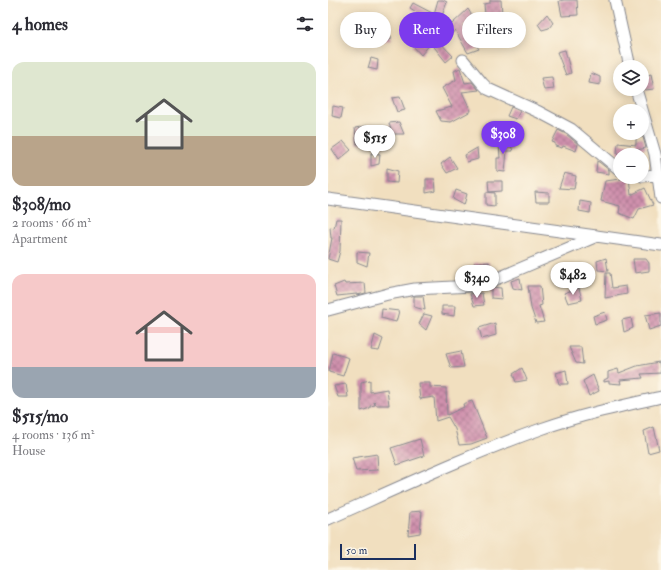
<!DOCTYPE html>
<html lang="en">
<head>
<meta charset="utf-8">
<style>
  :root { --surface:#fff; --page:#f7f7f7; --text:#2b2b33; --muted:#7c7c81; --accent:#7c3aed }
  body { margin:0; font-family:"IM FELL Double Pica",serif; background:var(--page); color:var(--text); height:100vh; display:flex; flex-direction:column; font-size:15px; white-space:nowrap }
  * { box-sizing:border-box; margin:0 }
  p { font-size:13px; color:var(--muted) }
  .icon { flex:none; width:22px; height:22px; fill:none; stroke:currentColor; stroke-width:2; stroke-linecap:round; stroke-linejoin:round }
  .map { position:relative; flex:1; overflow:hidden }
  .panel { display:flex; flex-direction:column; background:var(--surface); width:328px }
  .panel>* { flex:none }
  .guide { position:absolute; left:12px; top:12px; width:261px; height:36px; display:flex; gap:8px }
  .tools { position:absolute; left:285px; top:60px; display:grid; gap:8px }
  .tools a { display:grid; place-items:center; width:36px; height:36px; border-radius:50%; background:var(--surface); box-shadow:0 2px 10px #0003; font-size:20px }
  .scale { position:absolute; left:12px; bottom:10px; width:76px; box-sizing:border-box; padding-left:4px; border:2px solid #1b2f5e; border-top:0; font-size:11px; line-height:14px; white-space:nowrap; color:#1b2f5e; -webkit-text-stroke:3px #fcf5e5; paint-order:stroke }
  .price { position:absolute; translate:-50% -34px; padding:0 9px; border-radius:14px; background:#fff; color:#222; font-size:13px; line-height:26px; filter:drop-shadow(0 1px 2px #0008) }
  .price::after { content:''; position:absolute; left:50%; top:24px; width:12px; height:9px; margin-left:-6px; background:inherit; clip-path:polygon(0 0,100% 0,50% 100%) }
  .price.on { background:var(--accent); color:#fff }
  ul { padding:0; list-style:none }
  li { display:grid; align-content:center; gap:8px; height:212px; padding:0 12px }
  li span { display:grid; place-items:center; height:124px; border-radius:12px; color:#555 }
  li>.icon { margin-inline-start:auto }
  span .icon { width:72px; height:72px; fill:#fffc; stroke-width:1 }
  li b { font-size:17px }
  h2 { display:flex; justify-content:space-between; align-items:center; height:48px; padding:0 12px; font-size:17px }
  .tag { padding:0 14px; border-radius:18px; background:var(--surface); box-shadow:0 2px 10px #0003; font-size:14px; line-height:36px }
  .tag.on { background:var(--accent); color:#fff }
  main { display:flex; flex:1; min-height:0 }
  .map>svg:first-child { display:block }
</style>
</head>
<body>
<main>
<section class="panel">
<h2>4 homes<svg class="icon" aria-label="filters" viewBox="0 0 24 24"><path d="M4 7h16M4 17h16"/><circle cx="9" cy="7" r="2"/><circle cx="15" cy="17" r="2"/></svg></h2>
<ul>
<li><span style="background:linear-gradient(#dfe7d0 60%,#b9a48a 0)"><svg class="icon" aria-label="home" viewBox="0 0 24 24"><path d="M3 11l9-7 9 7M6 9v11h12V9"/></svg></span><div><b>$308/mo</b><p>2 rooms · 66 m²</p><p>Apartment</p></div></li>
<li><span style="background:linear-gradient(#f6c9c9 75%,#9aa5b1 0)"><svg class="icon" aria-label="home" viewBox="0 0 24 24"><path d="M3 11l9-7 9 7M6 9v11h12V9"/></svg></span><div><b>$515/mo</b><p>4 rooms · 136 m²</p><p>House</p></div></li>
</ul>
</section>
<div class="map">
<svg width="333" height="570" viewBox="0 0 333 570">
  <defs>
    <pattern id="building-cross-hatch" width="8" height="8" patternUnits="userSpaceOnUse"><rect width="8" height="8" fill="#d091ad"/><path d="M0 0l8 8M0 8l8-8" fill="none" stroke="#a87790"/></pattern>
  </defs>
  <rect width="100%" height="100%" fill="#fcf5e5"/>
  <filter id="ink" filterUnits="userSpaceOnUse"><feTurbulence type="fractalNoise" baseFrequency=".025" numOctaves="2"/><feDisplacementMap in="SourceGraphic" scale="8" xChannelSelector="R" yChannelSelector="G"/><feConvolveMatrix kernelMatrix="1 2 1 2 8 2 1 2 1" color-interpolation-filters="sRGB"/></filter>
  <filter id="wash" filterUnits="userSpaceOnUse"><feTurbulence type="fractalNoise" baseFrequency=".012" numOctaves="4" result="noise"/><feDisplacementMap in="SourceGraphic" scale="16" xChannelSelector="R" yChannelSelector="G"/><feGaussianBlur stdDeviation="0.9" result="paint"/><feColorMatrix in="noise" values="0 0 0 0 0 0 0 0 0 0 0 0 0 0 0 0 0 1.4 0 .05"/><feComposite in="paint" operator="in"/></filter>
  <g filter="url(#wash)">
    <rect width="100%" height="100%" fill="#f1dfbf"/>
    <g id="blocks">
      <!-- building -->
      <path fill="url(#building-cross-hatch)" d="M110,0H115L119,2L114,16L124,24L140,9L146,19L135,26L151,49L140,53L127,30L123,35L109,26L106,34L102,32L125,56L118,62L103,43L93,55L85,46L97,33L98,34L101,32L104,22L82,8L85,3L106,14Z
        M162,0H173L174,14L157,15L156,4L162,3Z
        M236,0H249L250,15L234,16L231,1Z
        M219,14L225,23L221,28L214,30L210,24Z
        M27,17L30,25H20L17,18Z
        M58,27L64,39L52,42L48,32Z
        M237,50L243,73L238,75L229,52Z
        M43,58L50,60L49,70L40,68Z
        M132,68L137,83L144,82L151,90L134,92L143,111L123,122L113,121L108,111L124,107L114,88L128,80L126,71Z
        M263,73L272,77V85L261,83Z
        M323,74L326,89L317,90L314,77Z
        M224,77L226,89L216,90L213,78Z
        M72,97L77,110L69,112L64,98Z
        M5,106L15,108L13,118L4,116Z
        M183,107L192,111L188,119L179,116Z
        M71,122L76,134H64L61,123Z
        M39,126L43,142L29,144L27,128Z
        M230,130L238,134L250,144L248,151L235,146L234,148L227,146V143L224,142Z
        M315,137L318,148L305,151L304,155L289,154L290,143L308,145V138Z
        M181,140L185,151H179L177,172L169,171V158H172L171,143Z
        M15,141L23,150L11,160L4,149Z
        M149,148L150,159L139,162L137,155Z
        M43,153L52,154L51,164L43,166Z
        M122,157L129,168L119,173L113,164Z
        M269,161L271,162L281,170V174L268,172Z
        M59,168L70,171L69,183L59,182Z
        M236,173L248,176L246,189L231,188Z
        M301,178L303,195L317,188L325,205L311,209L306,219L291,213L292,206L273,201L277,181Z
        M98,179H107L108,191L98,193Z
        M160,181H174V191L161,192Z
        M128,190L139,194L136,205L125,199Z
        M158,192L167,193V206L158,205Z
        M207,192L221,193V202H208Z
        M252,201L263,203L262,213L251,211Z
        M8,219H13L12,251L9,262L0,259L4,238H3L2,227L6,228Z
        M29,252L41,253L39,266L29,262Z
        M278,258L280,271L270,270L269,261Z
        M305,259H318L321,263V271L307,273Z
        M161,262V273L148,274L146,263Z
        M278,273H282L284,288L298,286L299,294L277,298Z
        M192,278L194,290L185,288L183,281Z
        M16,282L17,284L37,283L38,293L29,295V294L9,296L6,286Z
        M200,286H212L214,305L211,306L216,322L208,323L203,308Z
        M164,287L173,288L174,299L163,298V288Z
        M251,288L254,300L240,303L236,293Z
        M154,293L156,305L146,306L142,294Z
        M86,296H95L97,310L86,307Z
        M114,306H127L126,316L114,314Z
        M54,309L71,311L68,322L53,318Z
        M277,312L279,320L267,324L265,316Z
        M333,313V326L321,330L317,315Z
        M96,314L104,316L98,330L91,324Z
        M303,318L305,328L296,332L294,320Z
        M167,323L168,335L154,339L151,328Z
        M47,335L55,339L51,351L43,350Z
        M241,347H253L255,364L248,363Z
        M133,351L136,367L123,368L118,354Z
        M5,353L21,358L15,376L1,372Z
        M331,362L333,373L313,374L315,378L292,380L293,384L281,383V381L276,382V380L280,378V372L290,369L291,373L309,366Z
        M194,368L199,380L188,382L185,374Z
        M238,370L240,384H231L228,373Z
        M265,375L271,391L261,396L255,381Z
        M42,380V392L59,389L61,405H48L46,402L47,405L42,406V408L33,411V382Z
        M90,383H102V387L118,388L119,415L136,407L135,404L144,401L159,438L143,444L131,445L127,429L120,417L108,421L106,397L92,399Z
        M18,384L20,397H10L6,386Z
        M326,427L331,450L320,453L316,431Z
        M92,439L96,456L69,465L63,448Z
        M49,454L50,470L28,471L24,458Z
        M94,511L92,533L80,535L82,512Z"/>
    </g>
  </g>
  <g filter="url(#ink)">
    <use href="#blocks" fill-opacity="0" stroke="#86878e" stroke-width="1"/>
    <g fill="none" stroke-linecap="round" stroke-linejoin="round">
      <defs>
        <path id="minor" d="M287,0L302,67
          M135,60L154,83L160,89L211,112L243,129L292,170
          M308,89L327,154L333,198
          M314,176L330,175
          M0,199L333,245
          M0,310L60,294L87,289L144,286L168,279L269,236
          M0,519C70,488 140,455 213,429C252,415 293,406 333,397"/>
      </defs>
      <!-- minor casing -->
      <use href="#minor" stroke="#86878e" stroke-width="13"/>
      <!-- minor -->
      <use href="#minor" stroke="#fff" stroke-width="11"/>
    </g>
  </g>
</svg>
<div class="tools">
<a><svg class="icon" aria-label="layers" viewBox="0 0 24 24"><path d="M12 4l9 5-9 5-9-5zM3 14l9 5 9-5"/></svg></a>
<a>+</a>
<a>−</a>
</div>
<div class="scale">50 m</div>
<b class="price on" style="left:175px;top:155px">$308</b>
<b class="price" style="left:47px;top:159px">$515</b>
<b class="price" style="left:245px;top:296px">$482</b>
<b class="price" style="left:149px;top:299px">$340</b>
<div class="guide">
<a class="tag">Buy</a>
<a class="tag on">Rent</a>
<a class="tag">Filters</a>
</div>
</div>
</main>
</body>
</html>
